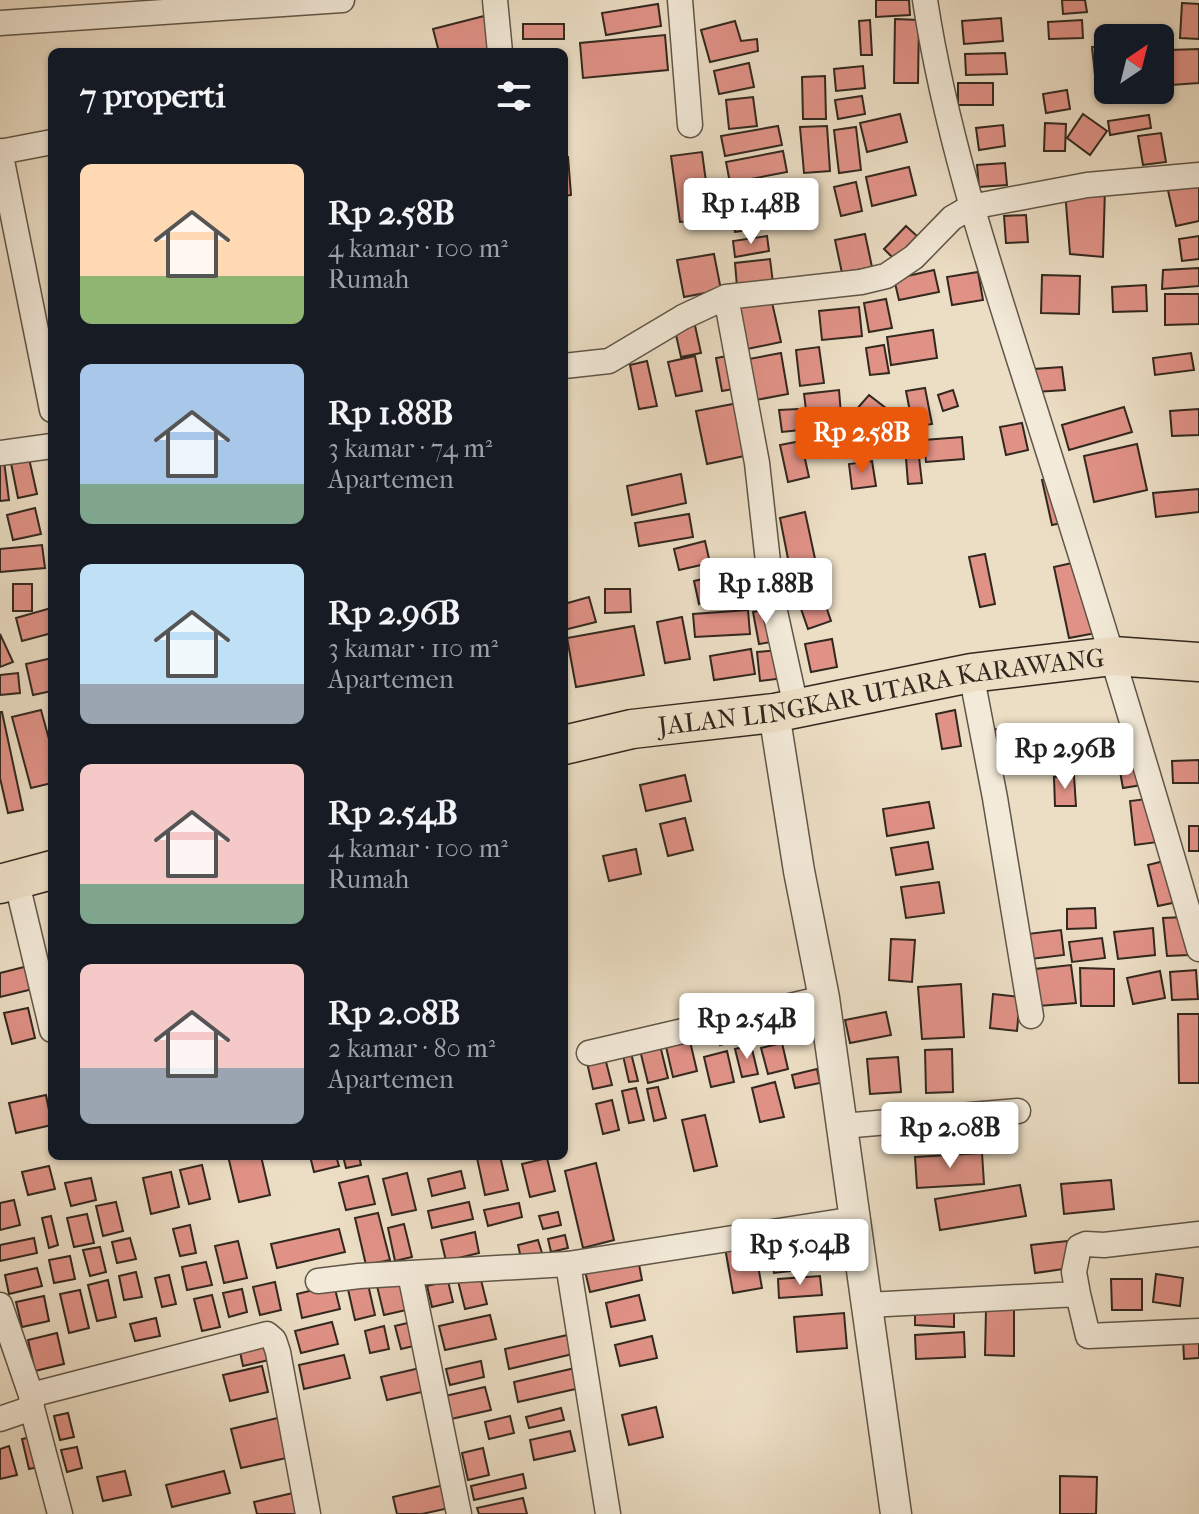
<!DOCTYPE html>
<html lang="id">
<head>
<meta charset="utf-8">
<style>
  :root { --surface:#171b24; --page:#20242c; --text:#f1f3f6; --muted:#9ea1a6; --accent:#ea580c }
  body { margin:0; font-family:"IM FELL French Canon",serif; background:var(--page); color:var(--text); height:100vh; display:flex; flex-direction:column; font-size:30px; white-space:nowrap }
  * { box-sizing:border-box; margin:0 }
  p { font-size:26px; color:var(--muted) }
  .icon { flex:none; width:44px; height:44px; fill:none; stroke:currentColor; stroke-width:2; stroke-linecap:round; stroke-linejoin:round }
  .map { position:relative; flex:1; overflow:hidden }
  .details { position:absolute; left:48px; top:48px; width:520px; height:1112px; display:flex; flex-direction:column; background:var(--surface); border-radius:12px; box-shadow:0 2px 6px #0004 }
  .details>* { flex:none }
  .needle { width:52px; rotate:35deg }
  .controls { position:absolute; left:1094px; top:24px; display:grid; gap:16px }
  .controls a { display:grid; place-items:center; width:80px; height:80px; border-radius:12px; background:var(--surface); box-shadow:0 2px 6px #0004; font-size:40px }
  .price { position:absolute; translate:-50% -68px; padding:0 18px; border-radius:8px; background:#fff; color:#222; font-size:26px; line-height:52px; filter:drop-shadow(0 2px 4px #0008) }
  .price::after { content:''; position:absolute; left:50%; top:48px; width:24px; height:18px; margin-left:-12px; background:inherit; clip-path:polygon(0 0,100% 0,50% 100%) }
  .price.on { background:var(--accent); color:#fff }
  ul { padding:0; list-style:none }
  li { display:flex; align-items:center; gap:24px; height:200px; padding:0 32px }
  li span { display:grid; place-items:center; flex:none; width:224px; height:160px; border-radius:12px; color:#555 }
  li>.icon { margin-inline-start:auto }
  span .icon { width:96px; height:96px; fill:#fffc; stroke-width:1 }
  li b { font-size:34px }
  h2 { display:flex; justify-content:space-between; align-items:center; height:96px; padding:0 32px; font-size:34px }
  .map>svg:first-child { display:block }
</style>
</head>
<body>
<div class="map">
<svg width="1199" height="1514" viewBox="0 0 1199 1514">
  <rect width="100%" height="100%" fill="#ecdec5"/>
  <filter id="stains"><feTurbulence type="fractalNoise" baseFrequency=".0025" numOctaves="4"/><feColorMatrix values="0 0 0 0 .2 0 0 0 0 .09 0 0 0 0 .02 0 0 0 .5 -.17"/></filter>
  <radialGradient id="worn" r=".72"><stop offset=".6" stop-color="#630" stop-opacity="0"/><stop offset="1" stop-color="#630" stop-opacity=".3"/></radialGradient>
  <!-- building -->
  <path fill="#e19287" stroke="#32281e" stroke-width="2" d="M876,0H909L910,15L876,17Z
    M1062,0H1085L1087,12L1063,14Z
    M1182,3L1199,4V39L1180,38Z
    M658,4L661,26L606,35L602,13Z
    M484,16L492,52H439L433,29Z
    M1001,18L1003,41L964,44L962,21Z
    M895,19L919,20L918,83H894Z
    M870,20L872,55H861L859,21Z
    M1082,20L1083,38L1049,39L1048,22Z
    M735,21L741,41L757,39L758,51L710,62L701,30Z
    M523,24H564V39H523Z
    M665,35L668,70L583,78L580,43Z
    M1107,45L1108,73L1095,75L1092,47Z
    M1199,49V83L1171,85L1169,50Z
    M1005,53L1007,74L966,75L965,54Z
    M749,63L754,87L719,94L714,71Z
    M863,66L865,88L836,91L834,69Z
    M825,76L826,119H803L802,77Z
    M958,83H993V105H958Z
    M1067,90L1070,109L1046,113L1043,94Z
    M862,96L865,114L838,119L835,100Z
    M753,97L757,126L729,129L726,100Z
    M900,114L907,142L867,152L860,123Z
    M1083,114L1107,131L1090,155L1067,138Z
    M1149,115L1151,128L1110,135L1108,121Z
    M1045,123L1066,124L1065,151H1044Z
    M1003,125L1005,146L979,150L976,128Z
    M778,126L782,145L725,156L721,136Z
    M827,126L830,171L804,173L800,127Z
    M856,127L861,170L839,173L834,130Z
    M1161,133L1166,162L1143,165L1138,136Z
    M783,151L787,172L730,183L726,162Z
    M702,152L711,219L680,222L671,156Z
    M564,157H568L571,195L564,196Z
    M1005,163L1007,185L979,187L977,165Z
    M909,167L916,195L872,206L866,177Z
    M1199,179V221L1176,226L1167,186Z
    M856,182L862,211L841,216L834,187Z
    M1105,188L1103,257L1070,254L1065,191Z
    M766,197L771,227L735,232L730,203Z
    M1026,215L1028,242L1006,243L1004,216Z
    M906,226L917,236L895,260L884,249Z
    M865,234L872,267L842,273L835,240Z
    M767,236L769,251L735,257L733,241Z
    M1199,236V259L1182,261L1179,239Z
    M714,254L721,290L684,297L677,260Z
    M770,259L773,283L737,287L735,263Z
    M1199,268V286L1162,289L1163,270Z
    M934,270L939,292L899,300L894,279Z
    M978,272L983,300L952,305L947,277Z
    M1042,275L1080,276L1079,314L1041,313Z
    M1146,285L1147,311L1113,312L1112,287Z
    M1165,294H1199V324L1165,325Z
    M771,298L781,342L742,350L733,306Z
    M886,299L892,328L869,332L864,303Z
    M859,307L862,336L822,340L819,311Z
    M694,321L701,353L681,357L674,326Z
    M933,330L937,358L891,365L887,337Z
    M884,345L889,373L870,375L866,348Z
    M819,347L824,383L800,386L796,350Z
    M781,353L788,394L756,400L749,359Z
    M1191,353L1194,370L1155,375L1153,358Z
    M733,355L739,388L722,391L716,358Z
    M695,356L702,391L676,396L668,362Z
    M647,361L657,406L639,409L630,365Z
    M1062,367L1065,390L1036,392L1034,369Z
    M925,388L932,424L913,427L906,391Z
    M839,390L841,414L807,418L804,394Z
    M953,390L958,406L943,411L938,395Z
    M869,395L887,409L874,425L856,410Z
    M738,403L749,455L707,464L696,411Z
    M1124,407L1132,432L1069,450L1062,425Z
    M798,409L800,430L782,432L779,410Z
    M1199,409V435L1172,436L1170,411Z
    M1022,423L1028,450L1006,455L1000,427Z
    M845,433L847,456L820,458L818,435Z
    M962,437L964,459L926,462L924,440Z
    M801,441L809,477L788,482L780,445Z
    M1137,444L1147,490L1094,502L1084,456Z
    M28,454L37,494L18,498L10,458Z
    M919,457L922,483L908,484L906,458Z
    M0,461H4L9,500L0,501Z
    M872,461L876,486L852,489L849,464Z
    M681,474L686,503L632,515L627,486Z
    M1056,477L1066,522L1052,525L1042,480Z
    M1199,489V512L1156,517L1153,493Z
    M35,508L41,534L13,540L7,515Z
    M805,512L817,568L791,574L780,518Z
    M689,514L693,537L639,546L635,523Z
    M705,541L710,563L679,570L674,549Z
    M42,545L45,568L0,572V549Z
    M985,554L995,604L980,607L969,557Z
    M1081,561L1096,633L1069,638L1054,567Z
    M728,573L733,596L699,604L694,581Z
    M13,584H32V611H13Z
    M605,589H630L631,612L605,613Z
    M822,595L831,621L808,629L799,603Z
    M589,597L596,622L564,630V604Z
    M51,608L52,633L22,641L16,618Z
    M772,609L778,641L759,644L753,612Z
    M748,610L750,634L695,637L693,614Z
    M682,617L690,659L665,663L657,622Z
    M634,626L644,675L576,687L567,638Z
    M0,634L13,662L0,667Z
    M832,639L837,667L811,672L805,644Z
    M751,649L755,674L714,680L710,656Z
    M781,650L785,678L760,681L757,652Z
    M52,658V691L33,695L26,664Z
    M18,673L20,693L0,695V675Z
    M41,710L52,750V783L31,788L12,717Z
    M955,710L961,746L942,749L936,714Z
    M0,712H2L23,810L8,813L0,778Z
    M1028,725L1033,759L995,765L990,730Z
    M1132,732L1135,750L1055,761L1053,743Z
    M1199,760V783H1173L1172,761Z
    M1144,762L1148,784L1123,788L1119,766Z
    M685,775L691,801L646,811L640,785Z
    M1074,776L1076,806H1055L1054,777Z
    M1154,798L1158,842L1135,845L1130,801Z
    M929,802L934,828L887,836L883,809Z
    M685,818L693,850L668,856L660,824Z
    M1189,826H1199V851H1189Z
    M928,842L933,869L896,875L891,848Z
    M636,849L641,874L609,881L603,856Z
    M1172,859L1182,901L1158,906L1148,865Z
    M939,882L944,913L906,918L901,887Z
    M1095,908L1096,928L1067,929V909Z
    M1185,917L1189,955L1167,956L1163,918Z
    M1153,928L1155,955L1118,959L1114,932Z
    M1061,930L1064,955L1031,959L1027,934Z
    M1102,938L1105,958L1072,962L1069,942Z
    M891,939L915,940L912,982L889,980Z
    M1071,965L1076,1003L1039,1006L1035,969Z
    M28,966L33,989L0,997V973Z
    M1080,968L1114,969V1006H1081Z
    M1196,970L1198,999L1172,1000L1170,972Z
    M1160,971L1165,998L1133,1004L1127,978Z
    M961,984L964,1037L922,1039L918,987Z
    M993,994L1020,997L1017,1031L990,1028Z
    M808,1007L815,1038L790,1044L782,1013Z
    M28,1008L35,1038L12,1044L4,1013Z
    M772,1011L779,1040L762,1044L755,1016Z
    M886,1012L891,1035L850,1043L845,1020Z
    M1178,1014H1199V1083H1179Z
    M743,1022L747,1038L720,1045L716,1028Z
    M688,1033L697,1071L673,1077L664,1038Z
    M659,1041L668,1078L648,1083L639,1046Z
    M782,1043L788,1069L768,1074L761,1048Z
    M751,1045L758,1074L742,1077L735,1049Z
    M630,1049L638,1081L629,1082L622,1051Z
    M952,1049L953,1092L926,1093L925,1050Z
    M727,1051L734,1082L711,1087L704,1057Z
    M604,1054L612,1085L593,1089L586,1058Z
    M898,1057L901,1092L870,1094L867,1059Z
    M817,1069L820,1083L795,1088L792,1075Z
    M775,1082L784,1117L760,1122L752,1088Z
    M658,1087L666,1118L654,1121L647,1089Z
    M636,1088L644,1120L629,1123L622,1091Z
    M46,1095L52,1125L16,1133L9,1103Z
    M612,1100L619,1130L603,1134L596,1104Z
    M705,1115L717,1166L694,1171L682,1120Z
    M982,1153L984,1184L917,1188L915,1157Z
    M228,1156H261L270,1195L239,1202Z
    M310,1156H336L339,1166L314,1172Z
    M343,1156H359L361,1165L346,1168Z
    M486,1156H500L508,1190L485,1195L477,1158Z
    M547,1158L555,1191L530,1197L522,1164Z
    M596,1163L614,1240L583,1248L565,1171Z
    M202,1165L210,1199L189,1204L180,1170Z
    M49,1166L55,1189L28,1195L22,1172Z
    M461,1171L465,1188L432,1196L428,1179Z
    M171,1172L179,1207L151,1214L143,1178Z
    M407,1173L416,1210L392,1215L383,1179Z
    M368,1176L375,1204L346,1210L339,1183Z
    M91,1178L96,1200L71,1206L65,1183Z
    M1111,1180L1114,1209L1064,1214L1061,1184Z
    M1020,1185L1026,1216L940,1230L935,1199Z
    M14,1200L20,1225L0,1230V1203Z
    M116,1202L123,1231L103,1236L96,1206Z
    M469,1202L473,1219L432,1228L428,1211Z
    M519,1203L522,1217L488,1226L484,1210Z
    M558,1212L561,1225L543,1229L539,1216Z
    M378,1213L390,1260L366,1265L355,1218Z
    M87,1214L94,1243L74,1247L67,1218Z
    M51,1216L58,1245L49,1248L42,1218Z
    M404,1224L412,1257L395,1261L388,1228Z
    M190,1225L196,1253L180,1256L173,1229Z
    M339,1229L345,1252L277,1268L271,1244Z
    M813,1229L817,1268L774,1273L769,1234Z
    M475,1232L479,1253L446,1261L441,1240Z
    M565,1235L568,1248L551,1252L548,1239Z
    M753,1237L762,1288L733,1293L724,1242Z
    M34,1238L37,1253L0,1261V1245Z
    M130,1238L136,1259L117,1263L112,1242Z
    M538,1240L542,1253L521,1258L518,1245Z
    M238,1241L247,1278L224,1283L215,1246Z
    M1067,1241L1071,1268L1035,1273L1031,1245Z
    M100,1247L106,1272L90,1276L83,1250Z
    M70,1256L75,1279L54,1283L49,1260Z
    M638,1259L642,1280L590,1292L585,1271Z
    M206,1262L212,1285L187,1290L182,1267Z
    M37,1268L42,1286L9,1294L5,1275Z
    M136,1272L142,1297L124,1300L119,1276Z
    M479,1272L487,1304L465,1309L457,1277Z
    M1156,1274L1183,1278L1180,1306L1153,1302Z
    M169,1275L176,1304L162,1307L155,1278Z
    M820,1276L822,1295L779,1298L778,1279Z
    M408,1279L415,1308L384,1315L377,1286Z
    M1111,1279H1142V1310H1112Z
    M108,1280L116,1317L97,1321L88,1285Z
    M367,1280L375,1315L355,1320L347,1285Z
    M448,1281L453,1302L432,1307L427,1286Z
    M275,1282L281,1310L260,1315L253,1287Z
    M334,1285L340,1309L302,1318L297,1294Z
    M242,1289L247,1312L229,1317L223,1293Z
    M80,1290L89,1328L69,1333L60,1294Z
    M212,1295L220,1327L202,1331L194,1299Z
    M639,1295L645,1320L611,1327L606,1303Z
    M44,1296L49,1321L22,1327L16,1302Z
    M915,1303L954,1304V1327L915,1325Z
    M986,1309L1014,1310V1356L985,1355Z
    M844,1313L847,1348L797,1352L794,1317Z
    M490,1315L496,1339L445,1350L439,1326Z
    M156,1318L160,1336L135,1341L130,1324Z
    M416,1321L422,1344L401,1349L395,1326Z
    M332,1322L338,1344L301,1353L295,1331Z
    M384,1326L389,1349L370,1353L365,1331Z
    M964,1332L965,1357L916,1359L915,1335Z
    M57,1333L64,1364L35,1371L28,1340Z
    M572,1334L577,1353L509,1369L505,1349Z
    M652,1336L657,1358L620,1366L615,1345Z
    M1183,1338H1199V1358L1184,1359Z
    M264,1341L269,1360L243,1366L239,1347Z
    M344,1355L350,1378L304,1389L299,1365Z
    M481,1361L484,1377L450,1385L446,1369Z
    M262,1366L268,1392L230,1401L223,1375Z
    M420,1368L426,1391L387,1400L381,1377Z
    M575,1368L580,1388L518,1402L514,1382Z
    M485,1387L491,1410L451,1419L445,1396Z
    M656,1407L663,1437L629,1445L622,1415Z
    M561,1408L564,1420L529,1428L526,1417Z
    M68,1413L74,1437L60,1440L54,1416Z
    M510,1416L514,1433L489,1439L485,1422Z
    M282,1417L291,1457L241,1468L231,1429Z
    M570,1431L575,1451L534,1460L530,1440Z
    M36,1436L43,1466L29,1469L22,1439Z
    M9,1446L17,1475L0,1479V1449Z
    M77,1447L82,1468L67,1472L61,1450Z
    M483,1448L489,1475L468,1480L462,1453Z
    M125,1471L131,1495L103,1501L97,1477Z
    M224,1471L230,1493L172,1507L166,1485Z
    M523,1474L526,1488L474,1500L471,1486Z
    M1060,1476L1097,1477L1096,1514H1060Z
    M444,1485L449,1508L422,1514H397L393,1497Z
    M293,1493L298,1514H257L254,1502Z
    M523,1498L527,1514H479L477,1508Z"/>
  <g fill="none" stroke-linecap="round" stroke-linejoin="round">
    <defs>
      <path id="minor" d="M495,0L500,52
        M680,0L690,125
        M925,0C948,150 999,294 1044,438C1098,608 1150,778 1199,949
        M0,23L342,0
        M0,151L52,410
        M0,152L52,142
        M726,297L757,463L772,598L796,707
        M564,366L609,361L683,317L726,297L861,282L886,276L914,257L952,218L971,207L1087,185L1199,175
        M0,453L52,446
        M971,673L995,798L1031,1016
        M16,879L52,1030
        M589,1053L824,998
        M842,1126L1018,1111
        M568,1264L608,1514
        M410,1274L459,1514
        M318,1281L359,1276L568,1264L855,1219
        M1078,1294L1074,1272L1079,1247L1086,1244L1104,1245L1199,1234
        M0,1305L31,1395L32,1408L60,1514
        M867,1305L1078,1294L1088,1336L1199,1331
        M31,1395L267,1334L274,1340L278,1352L308,1514
        M0,1419L32,1408"/>
      <path id="tertiary" d="M774,713L799,871L824,998L896,1514"/>
      <g id="primary">
        <path id="s1" d="M564,745L632,729L774,713L971,673L1113,656L1199,662"/>
        <path d="M0,884L52,870"/>
      </g>
    </defs>
    <!-- minor casing -->
    <use href="#minor" stroke="#605648" stroke-width="27"/>
    <!-- tertiary casing -->
    <use href="#tertiary" stroke="#605648" stroke-width="33"/>
    <!-- primary casing -->
    <use href="#primary" stroke="#32281e" stroke-width="41"/>
    <!-- minor -->
    <use href="#minor" stroke="#f3ead9" stroke-width="24"/>
    <!-- tertiary -->
    <use href="#tertiary" stroke="#f3ead9" stroke-width="30"/>
    <!-- primary -->
    <use href="#primary" stroke="#ecdec5" stroke-width="38"/>
  </g>
  <g text-anchor="middle" stroke-width="6" stroke-linejoin="round" paint-order="stroke">
    <!-- street labels -->
    <g font-size="26" fill="#32281e" stroke="#f3ead9">
      <text dy="9" stroke="none"><textPath href="#s1" startOffset="322">JALAN LINGKAR UTARA KARAWANG</textPath></text>
    </g>
  </g>
  <rect width="100%" height="100%" filter="url(#stains)"/>
  <rect width="100%" height="100%" fill="url(#worn)"/>
</svg>
<div class="controls">
<a><svg class="needle" viewBox="-14 -14 28 28"><path d="M0-13l5 13h-10z" fill="#e53935"/><path d="M0 13l5-13h-10z" fill="#9ea1a6"/></svg></a>
</div>
<b class="price" style="left:751px;top:246px">Rp 1.48B</b>
<b class="price on" style="left:862px;top:475px">Rp 2.58B</b>
<b class="price" style="left:766px;top:626px">Rp 1.88B</b>
<b class="price" style="left:1065px;top:791px">Rp 2.96B</b>
<b class="price" style="left:747px;top:1061px">Rp 2.54B</b>
<b class="price" style="left:950px;top:1170px">Rp 2.08B</b>
<b class="price" style="left:800px;top:1287px">Rp 5.04B</b>
<section class="details">
<h2>7 properti<svg class="icon" aria-label="filters" viewBox="0 0 24 24"><path d="M4 7h16M4 17h16"/><circle cx="9" cy="7" r="2"/><circle cx="15" cy="17" r="2"/></svg></h2>
<ul>
<li><span style="background:linear-gradient(#ffd9b3 70%,#8fb573 0)"><svg class="icon" aria-label="home" viewBox="0 0 24 24"><path d="M3 11l9-7 9 7M6 9v11h12V9"/></svg></span><div><b>Rp 2.58B</b><p>4 kamar · 100 m²</p><p>Rumah</p></div></li>
<li><span style="background:linear-gradient(#a9c7e8 75%,#7fa58c 0)"><svg class="icon" aria-label="home" viewBox="0 0 24 24"><path d="M3 11l9-7 9 7M6 9v11h12V9"/></svg></span><div><b>Rp 1.88B</b><p>3 kamar · 74 m²</p><p>Apartemen</p></div></li>
<li><span style="background:linear-gradient(#bfe0f5 75%,#9aa5b1 0)"><svg class="icon" aria-label="home" viewBox="0 0 24 24"><path d="M3 11l9-7 9 7M6 9v11h12V9"/></svg></span><div><b>Rp 2.96B</b><p>3 kamar · 110 m²</p><p>Apartemen</p></div></li>
<li><span style="background:linear-gradient(#f6c9c9 75%,#7fa58c 0)"><svg class="icon" aria-label="home" viewBox="0 0 24 24"><path d="M3 11l9-7 9 7M6 9v11h12V9"/></svg></span><div><b>Rp 2.54B</b><p>4 kamar · 100 m²</p><p>Rumah</p></div></li>
<li><span style="background:linear-gradient(#f6c9c9 65%,#9aa5b1 0)"><svg class="icon" aria-label="home" viewBox="0 0 24 24"><path d="M3 11l9-7 9 7M6 9v11h12V9"/></svg></span><div><b>Rp 2.08B</b><p>2 kamar · 80 m²</p><p>Apartemen</p></div></li>
</ul>
</section>
</div>
</body>
</html>
